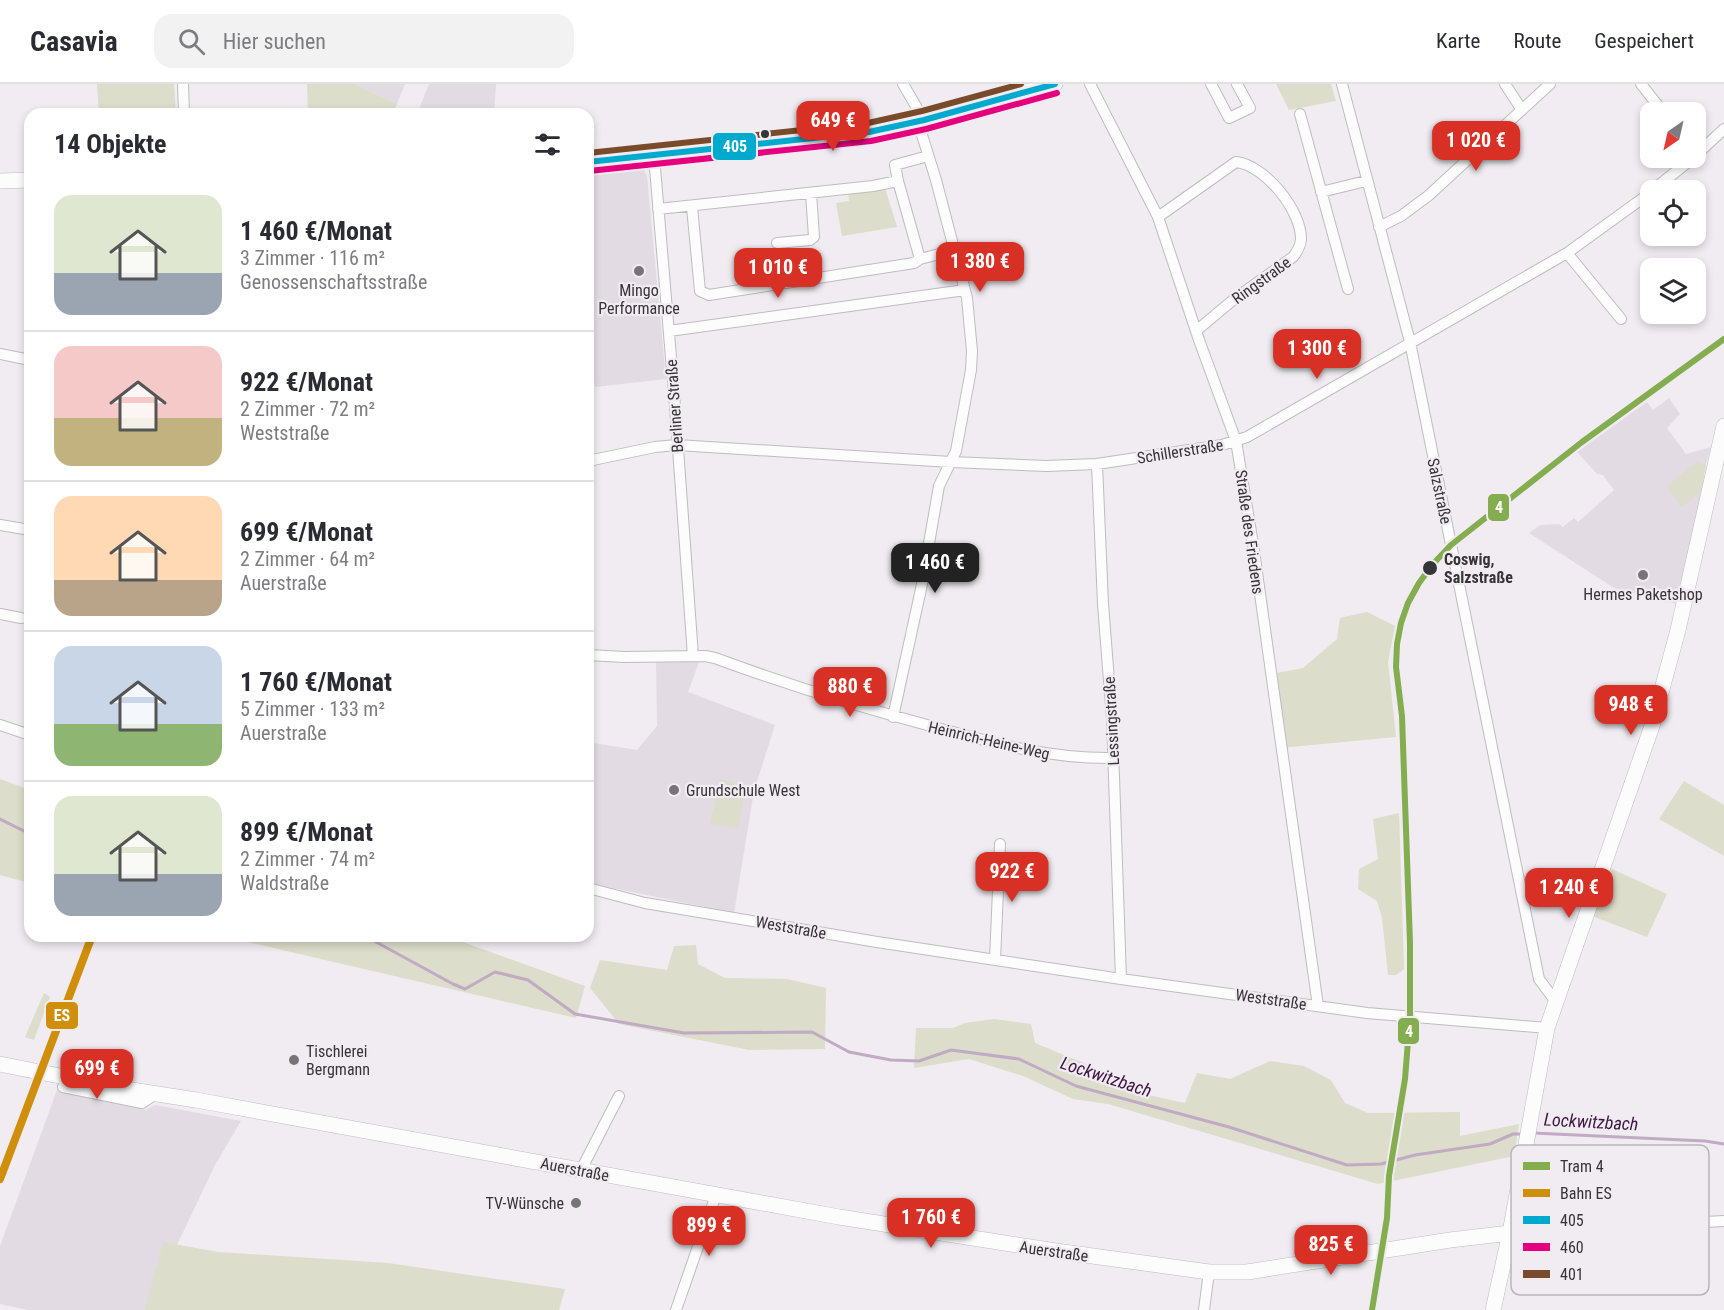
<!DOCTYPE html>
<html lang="de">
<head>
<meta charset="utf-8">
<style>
  :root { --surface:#fff; --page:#f2f2f3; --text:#2b2b33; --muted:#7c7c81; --line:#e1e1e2; --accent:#d93025 }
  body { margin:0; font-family:"Roboto Condensed",sans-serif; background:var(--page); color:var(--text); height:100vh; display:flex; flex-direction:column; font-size:22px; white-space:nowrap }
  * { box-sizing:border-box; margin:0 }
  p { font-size:20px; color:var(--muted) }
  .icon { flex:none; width:33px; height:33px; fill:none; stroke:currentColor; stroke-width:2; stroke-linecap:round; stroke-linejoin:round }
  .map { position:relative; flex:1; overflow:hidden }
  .side { position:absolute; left:24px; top:24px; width:570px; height:834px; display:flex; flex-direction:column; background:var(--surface); border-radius:18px; box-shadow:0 3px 9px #0003 }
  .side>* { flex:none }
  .needle { width:39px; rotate:214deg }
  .tools { position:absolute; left:1640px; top:18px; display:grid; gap:12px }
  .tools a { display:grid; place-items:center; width:66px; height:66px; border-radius:12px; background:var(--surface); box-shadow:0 3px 9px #0003; font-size:30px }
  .price { position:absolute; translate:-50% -51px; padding:0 14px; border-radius:12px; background:var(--accent); color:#fff; font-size:20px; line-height:39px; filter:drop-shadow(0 2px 3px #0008) }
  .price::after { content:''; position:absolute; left:50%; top:36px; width:18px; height:14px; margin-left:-9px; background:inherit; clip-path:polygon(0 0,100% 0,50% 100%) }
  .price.selected { background:#222; color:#fff }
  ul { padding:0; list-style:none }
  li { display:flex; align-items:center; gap:18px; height:150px; padding:0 30px }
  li+li { border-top:2px solid var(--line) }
  li span { display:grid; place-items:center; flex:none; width:168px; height:120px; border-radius:18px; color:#555 }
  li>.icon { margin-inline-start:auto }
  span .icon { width:72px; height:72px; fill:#fffc; stroke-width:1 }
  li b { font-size:26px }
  h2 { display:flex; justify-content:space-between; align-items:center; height:72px; padding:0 30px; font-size:26px }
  header { display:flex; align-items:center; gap:36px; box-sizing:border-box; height:84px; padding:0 30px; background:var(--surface); border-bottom:2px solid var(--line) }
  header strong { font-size:28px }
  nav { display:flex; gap:33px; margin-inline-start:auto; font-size:21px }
  .search { width:420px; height:54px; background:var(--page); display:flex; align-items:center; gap:15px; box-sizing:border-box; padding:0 21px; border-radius:18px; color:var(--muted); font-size:22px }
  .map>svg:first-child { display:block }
</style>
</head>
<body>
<header>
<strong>Casavia</strong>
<div class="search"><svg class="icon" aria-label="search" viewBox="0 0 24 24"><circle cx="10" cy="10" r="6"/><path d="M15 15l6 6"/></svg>Hier suchen</div>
<nav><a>Karte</a><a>Route</a><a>Gespeichert</a></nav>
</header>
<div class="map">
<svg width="1724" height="1226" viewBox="0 0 1724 1226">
  <rect width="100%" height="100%" fill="#f0ecf1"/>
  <!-- built -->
  <path fill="#e3dbe4" d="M355,0H405L397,20Z
    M429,0H496L494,30H417Z
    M642,83L647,92L666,295L595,303L588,258V88Z
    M1669,314L1680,330L1667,344L1686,370L1711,363L1706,380L1698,378L1702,407L1677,520L1614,504L1529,449L1540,441L1559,440L1563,443L1574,434L1578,438L1614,406L1603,391L1597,390L1577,368L1647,318L1653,326Z
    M656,578H699L688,608L775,641L754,707L734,829L588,799V658L637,666L657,642Z
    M57,1006L146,1026L155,1021L241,1037L215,1081L177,1161L165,1159L146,1226H28L0,1220V1162Z"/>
  <!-- green -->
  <path fill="#dcddca" d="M97,0H174L176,30H99Z
    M307,0H355L397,20L393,30H308Z
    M1276,0H1331L1336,17L1289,26Z
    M885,104L897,143L842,152L836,119L849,117L848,108Z
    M1698,378L1706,380L1702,407L1682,423L1669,407L1668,401L1690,383Z
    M1367,528L1395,542L1388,578L1396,653L1281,664L1272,590L1303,584L1337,555L1340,534Z
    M0,695L30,706V799L0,791Z
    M720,695L747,701L738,745L710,740Z
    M1684,697L1724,721V772L1659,735Z
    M1399,729L1404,885L1396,891H1388L1382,834L1377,817L1358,805L1359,785L1378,775L1373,735Z
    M1612,785L1667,810L1647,853L1592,832Z
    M222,852H446L585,902L576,934Z
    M696,861L698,880L725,894L787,895L826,904L825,965L749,966L619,940L590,904L600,876L667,886L674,862Z
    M44,909L50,913L34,956L25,953Z
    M994,935L1031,940L1035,959L1098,985L1130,1007L1185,1019L1197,989L1230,995L1270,977L1304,982L1331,996L1345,1019L1368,1029L1460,1028V1052L1519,1040L1514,1072L1378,1100L1108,1020L1073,1015L1023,992L969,975L914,984L916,944H953L965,939Z
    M163,1158L218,1168L388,1179L565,1205L559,1226H145Z"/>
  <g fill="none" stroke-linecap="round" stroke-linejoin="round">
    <!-- stream -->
    <path stroke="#c1aac3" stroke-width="3" d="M0,735L30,750
      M365,852L453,900L465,905L495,888L528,896L575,930L684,949L812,948L849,968L891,976L919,977L951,966L1019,975L1076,1002L1229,1043L1347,1081L1381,1080L1415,1071L1490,1060L1513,1050H1524
      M1533,1049L1705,1057L1724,1060"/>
    <defs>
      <path id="street" d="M183,0L184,30
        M1090,0L1158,133L1199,256L1236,357L1253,460L1318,922
        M1211,0L1229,34L1250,24L1237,0
        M1342,0L1410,258L1539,895L1556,918
        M1505,0L1522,26
        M1641,0L1663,28
        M1300,30L1348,205
        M654,72L674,309L693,572
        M1695,72L1724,45
        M898,97L895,81L928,72
        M1653,106L1693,74
        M1321,108L1366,97
        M692,123L700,207L709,211L914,179L920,175L955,166
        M658,125L873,102L898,97L920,175
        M1158,133L1236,78C1265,81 1302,127 1301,156C1300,163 1297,168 1293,173L1233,216L1196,247
        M1379,143L1401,132L1428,112L1550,0
        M777,159L810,156L814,153L811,109
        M1567,169L1621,235
        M669,247L965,206
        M0,270L30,276
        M588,377L655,363L677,361L951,378L1046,382L1097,380L1222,361L1247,353L1567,169L1650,109
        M1097,380L1103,520L1112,635L1121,895
        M0,441L30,446
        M0,530L21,534
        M588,571L624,573L705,572L715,574C788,601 863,624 938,644C996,660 1053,675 1113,674
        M893,633L921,505L939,402L956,367L971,286L972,267L967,214L936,96L922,51L924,36L903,0
        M0,641L30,651
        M588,804L645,819L877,858L1121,895L1367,929L1547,944
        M995,876L1000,760
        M63,1003L142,1019L154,1011
        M581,1086L619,1012
        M1510,1149L1724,1137
        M676,1226L716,1111
        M1204,1226L1209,1188"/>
      <path id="secondary" d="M588,78L869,48L924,36L1055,0
        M0,97L30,96
        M0,980L125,1005L196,1016L839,1133L1056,1167L1209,1188H1247L1450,1156L1510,1149
        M1493,1226L1510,1149L1547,944L1652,642L1678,546L1724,342"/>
    </defs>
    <!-- street casing -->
    <use href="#street" stroke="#bebcbf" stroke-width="12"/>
    <!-- secondary casing -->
    <use href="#secondary" stroke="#bebcbf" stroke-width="16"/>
    <!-- street -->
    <use href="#street" stroke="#fdfcfd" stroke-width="10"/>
    <!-- secondary -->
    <use href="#secondary" stroke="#fdfcfd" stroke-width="15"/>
    <defs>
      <path id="bus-1" d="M588,78L869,48L924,36L1055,0"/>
      <path id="bus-2" d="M589,87L871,57L926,45L1057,9"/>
      <path id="bus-3" d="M588,69L868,39L922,27L1021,0"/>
    </defs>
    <!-- bus-1 casing -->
    <use href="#bus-1" stroke="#f1ebf2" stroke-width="10"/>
    <!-- bus-2 casing -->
    <use href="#bus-2" stroke="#f1ebf2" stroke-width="10"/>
    <!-- bus-3 casing -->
    <use href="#bus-3" stroke="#f1ebf2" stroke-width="10"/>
    <!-- bus-1 -->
    <use href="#bus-1" stroke="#00a9ce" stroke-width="6"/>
    <!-- bus-2 -->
    <use href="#bus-2" stroke="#e5007d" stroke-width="6"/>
    <!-- bus-3 -->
    <use href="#bus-3" stroke="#7a4b2a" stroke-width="6"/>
    <defs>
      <path id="rail-1" d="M0,1095L92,852"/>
    </defs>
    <!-- rail-1 casing -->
    <use href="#rail-1" stroke="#f1ebf2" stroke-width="12"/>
    <!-- rail-1 -->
    <use href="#rail-1" stroke="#d08f0b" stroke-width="8"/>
    <defs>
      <path id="tram-1" d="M1372,1226L1387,1134L1389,1092L1405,995L1410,932V859L1402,632L1396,583L1397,560L1401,539L1408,519L1419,499L1433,480L1451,461L1582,358L1724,255"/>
    </defs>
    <!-- tram-1 casing -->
    <use href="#tram-1" stroke="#f1ebf2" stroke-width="10"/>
    <!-- tram-1 -->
    <use href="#tram-1" stroke="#84ad50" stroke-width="6"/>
  </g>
  <!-- markers -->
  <g fill="#363436" stroke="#f1ebf2" stroke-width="2">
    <circle cx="765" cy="50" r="5"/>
    <circle cx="1430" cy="484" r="8"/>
  </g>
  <g fill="#777477" stroke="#f1ebf2" stroke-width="2">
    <circle cx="639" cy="187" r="6"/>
    <circle cx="1643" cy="491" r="6"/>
    <circle cx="674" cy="706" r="6"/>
    <circle cx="294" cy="976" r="6"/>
    <circle cx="576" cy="1119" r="6"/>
  </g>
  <g text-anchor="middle" stroke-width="4.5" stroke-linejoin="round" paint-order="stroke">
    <!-- street labels -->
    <g font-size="16" fill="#363436" stroke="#f1ebf2">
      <text transform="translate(1261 196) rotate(-36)" y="6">Ringstraße</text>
      <text transform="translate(674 322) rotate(-94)" y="6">Berliner Straße</text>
      <text transform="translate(1180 367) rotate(-9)" y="6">Schillerstraße</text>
      <text transform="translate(1440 407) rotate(78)" y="6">Salzstraße</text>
      <text transform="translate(1250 448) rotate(82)" y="6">Straße des Friedens</text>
      <text transform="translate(1111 637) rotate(-93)" y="6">Lessingstraße</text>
      <text transform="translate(989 656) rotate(13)" y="6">Heinrich-Heine-Weg</text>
      <text transform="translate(791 843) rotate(10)" y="6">Weststraße</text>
      <text transform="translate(1271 915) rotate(8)" y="6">Weststraße</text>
      <text transform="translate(575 1085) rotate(11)" y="6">Auerstraße</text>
      <text transform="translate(1054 1167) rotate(8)" y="6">Auerstraße</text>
    </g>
    <!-- poi labels -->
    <g font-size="16" fill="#363436" stroke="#f1ebf2">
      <text x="639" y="212">Mingo<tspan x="639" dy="18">Performance</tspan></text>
      <text x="1643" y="516">Hermes Paketshop</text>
      <text x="686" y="712" text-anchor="start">Grundschule West</text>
      <text x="306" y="973" text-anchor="start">Tischlerei<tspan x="306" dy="18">Bergmann</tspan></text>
      <text x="564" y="1125" text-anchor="end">TV-Wünsche</text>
    </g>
    <!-- stop labels -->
    <g font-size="16" font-weight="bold" fill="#363436" stroke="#f1ebf2" text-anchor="start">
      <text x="1444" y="481">Coswig,<tspan x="1444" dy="18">Salzstraße</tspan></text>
    </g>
    <!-- water labels -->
    <g font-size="18" font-style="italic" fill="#3e1641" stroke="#f1ebf2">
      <text transform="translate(1106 993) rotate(18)" y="6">Lockwitzbach</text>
      <text transform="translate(1591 1038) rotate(3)" y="6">Lockwitzbach</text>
    </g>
  </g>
  <!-- legend -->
  <rect x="1511" y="1061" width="198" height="150" rx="9" fill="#f1ebf2" stroke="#b9b4ba" stroke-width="1.5"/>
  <rect x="1523" y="1078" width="27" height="8" fill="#84ad50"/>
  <rect x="1523" y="1105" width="27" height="8" fill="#d08f0b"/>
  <rect x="1523" y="1132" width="27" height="8" fill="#00a9ce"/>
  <rect x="1523" y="1159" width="27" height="8" fill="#e5007d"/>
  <rect x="1523" y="1186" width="27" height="8" fill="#7a4b2a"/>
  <g font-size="16" fill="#363436">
    <text x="1560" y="1088">Tram 4</text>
    <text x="1560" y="1115">Bahn ES</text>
    <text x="1560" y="1142">405</text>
    <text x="1560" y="1169">460</text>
    <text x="1560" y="1196">401</text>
  </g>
  <g stroke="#f1ebf2" stroke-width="2">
    <rect x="712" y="48" width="45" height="29" rx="6" fill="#00a9ce"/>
    <rect x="1487" y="409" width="23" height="29" rx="6" fill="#84ad50"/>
    <rect x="45" y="917" width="34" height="29" rx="6" fill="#d08f0b"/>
    <rect x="1397" y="933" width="23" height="28" rx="6" fill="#84ad50"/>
  </g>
  <g font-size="16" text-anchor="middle" font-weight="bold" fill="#fff">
    <text x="735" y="68">405</text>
    <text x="1499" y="429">4</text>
    <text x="62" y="937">ES</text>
    <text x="1409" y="953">4</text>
  </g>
</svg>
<div class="tools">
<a><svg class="needle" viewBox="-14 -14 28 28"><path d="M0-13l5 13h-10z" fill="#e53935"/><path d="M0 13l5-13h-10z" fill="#7c7c81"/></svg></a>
<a><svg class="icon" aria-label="locate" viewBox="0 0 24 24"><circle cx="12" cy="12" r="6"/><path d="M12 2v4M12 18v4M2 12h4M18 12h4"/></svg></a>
<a><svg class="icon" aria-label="layers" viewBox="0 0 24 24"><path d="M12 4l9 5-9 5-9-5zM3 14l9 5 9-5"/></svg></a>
</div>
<b class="price" style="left:833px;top:68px">649 €</b>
<b class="price" style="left:1476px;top:88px">1 020 €</b>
<b class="price" style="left:980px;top:209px">1 380 €</b>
<b class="price" style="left:778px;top:215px">1 010 €</b>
<b class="price" style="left:1317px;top:296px">1 300 €</b>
<b class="price selected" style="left:935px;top:510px">1 460 €</b>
<b class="price" style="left:850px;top:634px">880 €</b>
<b class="price" style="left:1631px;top:652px">948 €</b>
<b class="price" style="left:1012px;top:819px">922 €</b>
<b class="price" style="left:1569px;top:835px">1 240 €</b>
<b class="price" style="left:97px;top:1016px">699 €</b>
<b class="price" style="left:931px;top:1165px">1 760 €</b>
<b class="price" style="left:709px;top:1173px">899 €</b>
<b class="price" style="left:1331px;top:1192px">825 €</b>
<section class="side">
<h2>14 Objekte<svg class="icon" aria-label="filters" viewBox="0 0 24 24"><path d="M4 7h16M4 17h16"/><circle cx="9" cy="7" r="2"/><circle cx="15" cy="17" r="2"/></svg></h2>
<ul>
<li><span style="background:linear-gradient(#dfe7d0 65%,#9aa5b1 0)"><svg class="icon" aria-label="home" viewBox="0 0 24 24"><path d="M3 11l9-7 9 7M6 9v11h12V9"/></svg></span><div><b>1 460 €/Monat</b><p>3 Zimmer · 116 m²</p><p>Genossenschaftsstraße</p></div></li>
<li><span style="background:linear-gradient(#f6c9c9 60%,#c2b280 0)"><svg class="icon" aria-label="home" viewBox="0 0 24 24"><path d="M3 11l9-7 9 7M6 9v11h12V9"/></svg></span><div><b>922 €/Monat</b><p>2 Zimmer · 72 m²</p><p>Weststraße</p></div></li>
<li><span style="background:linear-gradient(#ffd9b3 70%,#b9a48a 0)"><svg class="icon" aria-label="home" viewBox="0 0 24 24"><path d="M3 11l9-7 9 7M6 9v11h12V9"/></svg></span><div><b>699 €/Monat</b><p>2 Zimmer · 64 m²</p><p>Auerstraße</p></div></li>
<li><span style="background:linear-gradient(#c9d6e8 65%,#8fb573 0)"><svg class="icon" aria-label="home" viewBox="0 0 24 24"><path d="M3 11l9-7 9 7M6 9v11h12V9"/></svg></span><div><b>1 760 €/Monat</b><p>5 Zimmer · 133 m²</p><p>Auerstraße</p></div></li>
<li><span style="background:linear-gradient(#dfe7d0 65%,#9aa5b1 0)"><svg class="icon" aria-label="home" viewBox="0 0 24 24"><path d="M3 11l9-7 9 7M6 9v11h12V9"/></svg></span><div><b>899 €/Monat</b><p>2 Zimmer · 74 m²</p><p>Waldstraße</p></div></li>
</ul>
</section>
</div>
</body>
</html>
